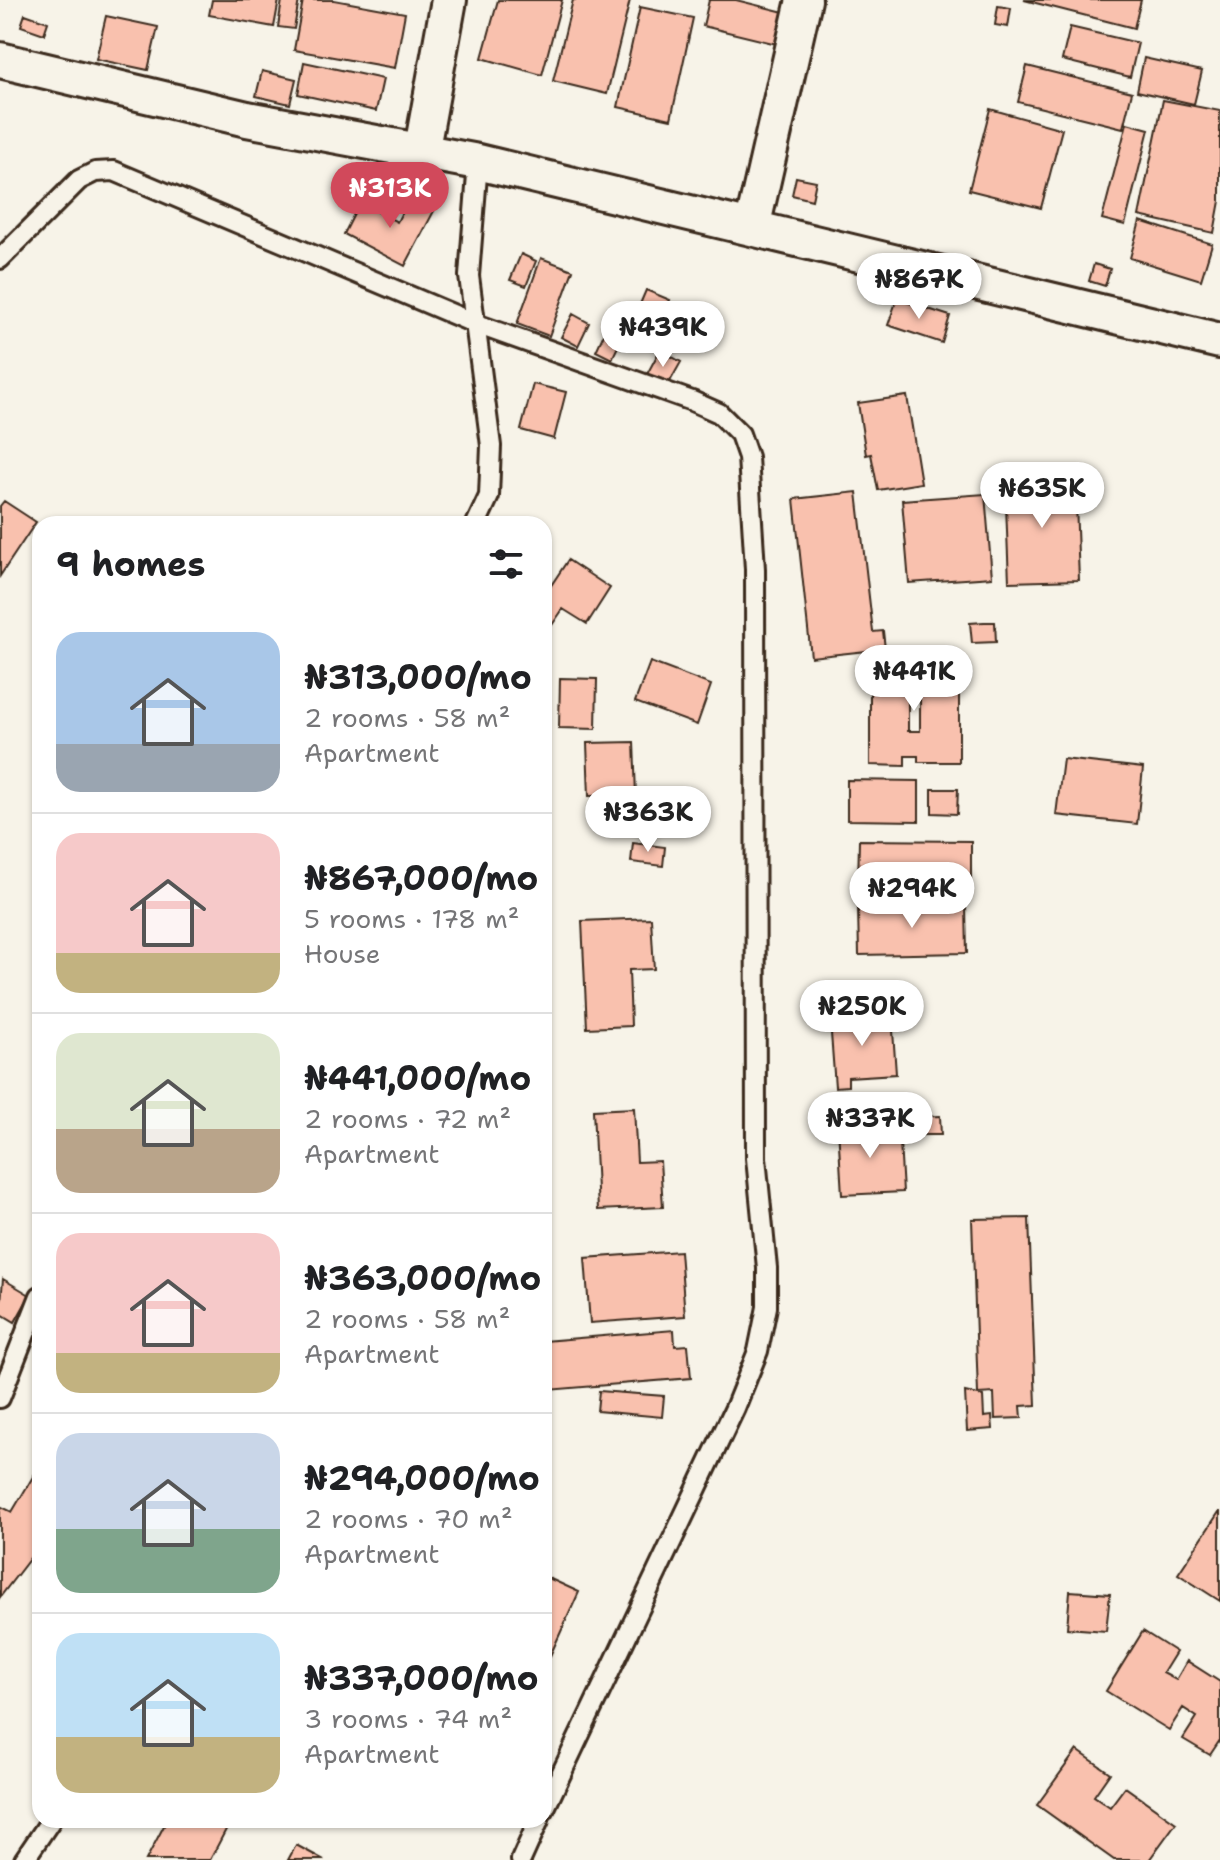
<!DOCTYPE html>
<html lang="en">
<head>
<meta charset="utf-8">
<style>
  :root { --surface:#fff; --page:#f6f6f6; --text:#202124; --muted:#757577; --line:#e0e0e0; --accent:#d1495b }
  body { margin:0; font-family:"Shantell Sans",sans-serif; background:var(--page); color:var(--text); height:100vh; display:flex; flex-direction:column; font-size:30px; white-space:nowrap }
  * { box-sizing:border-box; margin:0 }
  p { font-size:26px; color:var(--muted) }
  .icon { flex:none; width:44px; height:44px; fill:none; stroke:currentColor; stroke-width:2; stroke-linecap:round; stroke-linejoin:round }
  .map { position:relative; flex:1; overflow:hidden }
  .drawer { position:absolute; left:32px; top:516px; width:520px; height:1312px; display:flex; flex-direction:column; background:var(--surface); border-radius:24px; box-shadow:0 2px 6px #0004 }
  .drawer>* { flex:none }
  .price { position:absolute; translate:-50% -68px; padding:0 18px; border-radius:28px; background:#fff; color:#222; font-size:26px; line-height:52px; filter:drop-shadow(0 2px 4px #0008) }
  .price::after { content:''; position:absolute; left:50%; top:48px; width:24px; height:18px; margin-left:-12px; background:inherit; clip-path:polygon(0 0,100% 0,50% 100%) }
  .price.active { background:var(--accent); color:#fff }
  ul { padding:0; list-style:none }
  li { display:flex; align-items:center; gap:24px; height:200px; padding:0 24px }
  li+li { border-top:2px solid var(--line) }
  li span { display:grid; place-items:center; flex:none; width:224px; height:160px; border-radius:24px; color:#555 }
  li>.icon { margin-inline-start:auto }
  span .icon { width:96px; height:96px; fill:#fffc; stroke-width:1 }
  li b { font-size:34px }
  h2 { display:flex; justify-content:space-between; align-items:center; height:96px; padding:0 24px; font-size:34px }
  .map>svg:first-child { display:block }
</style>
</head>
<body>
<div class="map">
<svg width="1220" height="1860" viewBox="0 0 1220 1860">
  <rect width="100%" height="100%" fill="#f7f3e8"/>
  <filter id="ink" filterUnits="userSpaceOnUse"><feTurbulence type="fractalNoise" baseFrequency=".0125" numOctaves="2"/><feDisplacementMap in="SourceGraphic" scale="16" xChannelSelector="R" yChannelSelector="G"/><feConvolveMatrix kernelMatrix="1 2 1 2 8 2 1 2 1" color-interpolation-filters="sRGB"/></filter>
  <g filter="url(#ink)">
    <!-- building -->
    <path fill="#f9c1ae" stroke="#3b2a1e" stroke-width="2" fill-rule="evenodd" d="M212,0H279L274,27L209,15Z
      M282,0H299L294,29L278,27Z
      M303,0H334L405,13L395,68L294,50Z
      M498,0H562L542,75L482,58Z
      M573,0H630L607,94L553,81Z
      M709,0H736L784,12L777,44L703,26Z
      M1024,0H1141L1134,28Z
      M998,6L1011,8L1008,27L995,25Z
      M640,7L693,18L671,119L618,107Z
      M25,14L48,22L44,34L21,26Z
      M106,16L158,27L148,70L96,59Z
      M1070,27L1138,43L1130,77L1062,60Z
      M1144,58L1202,71L1194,104L1137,91Z
      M304,62L383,79L376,111L298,94Z
      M1027,66L1132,92L1123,128L1018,102Z
      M262,71L296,79L290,104L256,96Z
      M1163,100L1220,111V201L1214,233L1139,216Z
      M990,109L1062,129L1041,208L969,190Z
      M1127,123L1149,129L1125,225L1102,219Z
      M796,177L816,181L812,200L792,195Z
      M409,198L434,211L405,266L344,234L360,202L397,222Z
      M1140,221L1212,244L1201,280L1130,258Z
      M521,254L536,261L526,286L510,280Z
      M541,258L573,270L549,336L517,324Z
      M1094,264L1110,269L1105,286L1089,281Z
      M646,290L670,300L653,341L629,330Z
      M897,299L950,316L942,343L888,325Z
      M573,314L589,323L578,346L561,337Z
      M607,327L624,334L612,359L596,351Z
      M660,350L681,362L667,387L646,376Z
      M533,384L566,392L554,439L521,430Z
      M907,396L921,483L878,490L871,454L866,455L858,403Z
      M1075,478L1079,580L1009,582L1005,480Z
      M857,492L873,632L883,631L885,649L811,657L794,499Z
      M985,494L992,577L909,583L902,500Z
      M4,501L36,522L0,576V506Z
      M568,560L610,588L587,624L563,609L552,625L544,620V596Z
      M984,622H995L996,642L972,643L970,623Z
      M870,661H906L905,670H917V662H959V762H918V756H905V766L870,765ZM908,693H920V731H908Z
      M650,662L711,685L697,725L635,702Z
      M560,678L597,679L596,729L559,728Z
      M634,742L636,795L589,796L587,743Z
      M1063,759L1143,768L1137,824L1056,815Z
      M847,780L919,781V821L847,820Z
      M932,789H958L957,814L932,813Z
      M859,840L971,841V888L918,887V904L901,903V887L858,886Z
      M633,843L665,847L663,866L631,862Z
      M966,906L967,953L859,955L858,907Z
      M651,918L654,969L629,970L631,1026L587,1028L582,921Z
      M892,1016L896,1074L848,1077V1086L835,1087L830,1020Z
      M634,1108L637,1162L660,1161L663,1207L598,1210L593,1110Z
      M940,1116L941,1135H913L912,1117Z
      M899,1125L903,1192L842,1195L838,1127Z
      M1029,1218L1036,1405L1021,1406L1022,1418L995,1419L994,1393L978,1394L972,1219Z
      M680,1251L685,1316L590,1323L585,1258Z
      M3,1279L30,1295L15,1322L0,1313Z
      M674,1330L675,1346L688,1345L691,1378L548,1390L544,1341Z
      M599,1391L664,1396L662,1417L597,1411Z
      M965,1392L983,1396L984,1417L992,1416L993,1429L967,1431Z
      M34,1475L40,1478V1545L0,1597V1506L12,1512Z
      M1219,1512H1220V1601L1178,1574Z
      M544,1576L579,1592L544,1669Z
      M1070,1591L1110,1594L1106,1631L1067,1628Z
      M1143,1631L1176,1652L1163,1673L1176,1680L1187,1661L1220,1682V1740L1210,1755L1183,1739L1197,1717L1183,1708L1169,1730L1106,1691Z
      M1077,1750L1110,1773L1094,1796L1110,1807L1125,1787L1176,1823L1149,1860H1114L1037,1805Z
      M167,1820H231L210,1860H146Z
      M296,1845L324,1860H288Z"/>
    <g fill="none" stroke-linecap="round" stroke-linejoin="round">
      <defs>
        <path id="service" d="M0,259L79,180L95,172L114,171L476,324L692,401L719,413L740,434L748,457L755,569L756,1158L767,1268V1307L758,1351L735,1408L544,1810
          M476,524L489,496L491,446L469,276L478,162
          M0,1398L40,1296
          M24,1860L51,1820
          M521,1860L539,1820"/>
        <path id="minor" d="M0,60L247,119L478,162L1220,341
          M421,154L449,0
          M752,228L804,0"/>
      </defs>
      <!-- service casing -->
      <use href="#service" stroke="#3b2a1e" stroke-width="24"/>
      <!-- minor casing -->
      <use href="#minor" stroke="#3b2a1e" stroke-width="40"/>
      <!-- service -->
      <use href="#service" stroke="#f7f3e8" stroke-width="18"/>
      <!-- minor -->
      <use href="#minor" stroke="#f7f3e8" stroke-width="34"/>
    </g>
  </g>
</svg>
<b class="price active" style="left:390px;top:230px">₦313K</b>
<b class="price" style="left:919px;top:321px">₦867K</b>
<b class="price" style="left:663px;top:369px">₦439K</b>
<b class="price" style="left:1042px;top:530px">₦635K</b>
<b class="price" style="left:914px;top:713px">₦441K</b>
<b class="price" style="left:648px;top:854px">₦363K</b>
<b class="price" style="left:912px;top:930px">₦294K</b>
<b class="price" style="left:862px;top:1048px">₦250K</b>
<b class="price" style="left:870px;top:1160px">₦337K</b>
<section class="drawer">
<h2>9 homes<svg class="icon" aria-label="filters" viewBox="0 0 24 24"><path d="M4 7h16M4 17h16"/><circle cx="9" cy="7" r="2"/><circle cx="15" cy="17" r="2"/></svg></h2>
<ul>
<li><span style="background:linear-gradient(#a9c7e8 70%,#9aa5b1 0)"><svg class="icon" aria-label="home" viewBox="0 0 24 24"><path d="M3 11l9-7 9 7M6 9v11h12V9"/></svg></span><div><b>₦313,000/mo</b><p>2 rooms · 58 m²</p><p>Apartment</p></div></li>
<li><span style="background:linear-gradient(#f6c9c9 75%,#c2b280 0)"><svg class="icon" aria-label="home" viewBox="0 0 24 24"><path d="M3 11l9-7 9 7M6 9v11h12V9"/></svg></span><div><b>₦867,000/mo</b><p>5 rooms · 178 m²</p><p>House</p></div></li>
<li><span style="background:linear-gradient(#dfe7d0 60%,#b9a48a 0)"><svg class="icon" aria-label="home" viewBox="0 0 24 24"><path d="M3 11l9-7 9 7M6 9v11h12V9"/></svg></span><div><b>₦441,000/mo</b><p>2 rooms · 72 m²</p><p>Apartment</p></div></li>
<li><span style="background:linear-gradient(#f6c9c9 75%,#c2b280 0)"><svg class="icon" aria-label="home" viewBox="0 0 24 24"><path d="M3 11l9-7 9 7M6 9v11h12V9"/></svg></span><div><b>₦363,000/mo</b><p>2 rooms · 58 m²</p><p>Apartment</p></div></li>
<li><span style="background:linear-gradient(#c9d6e8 60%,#7fa58c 0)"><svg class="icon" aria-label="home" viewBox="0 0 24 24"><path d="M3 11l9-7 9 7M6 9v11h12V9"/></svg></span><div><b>₦294,000/mo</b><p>2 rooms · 70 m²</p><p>Apartment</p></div></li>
<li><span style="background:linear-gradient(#bfe0f5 65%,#c2b280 0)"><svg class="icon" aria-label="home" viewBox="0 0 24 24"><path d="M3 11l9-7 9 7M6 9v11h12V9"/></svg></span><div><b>₦337,000/mo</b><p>3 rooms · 74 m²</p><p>Apartment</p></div></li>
</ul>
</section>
</div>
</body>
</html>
